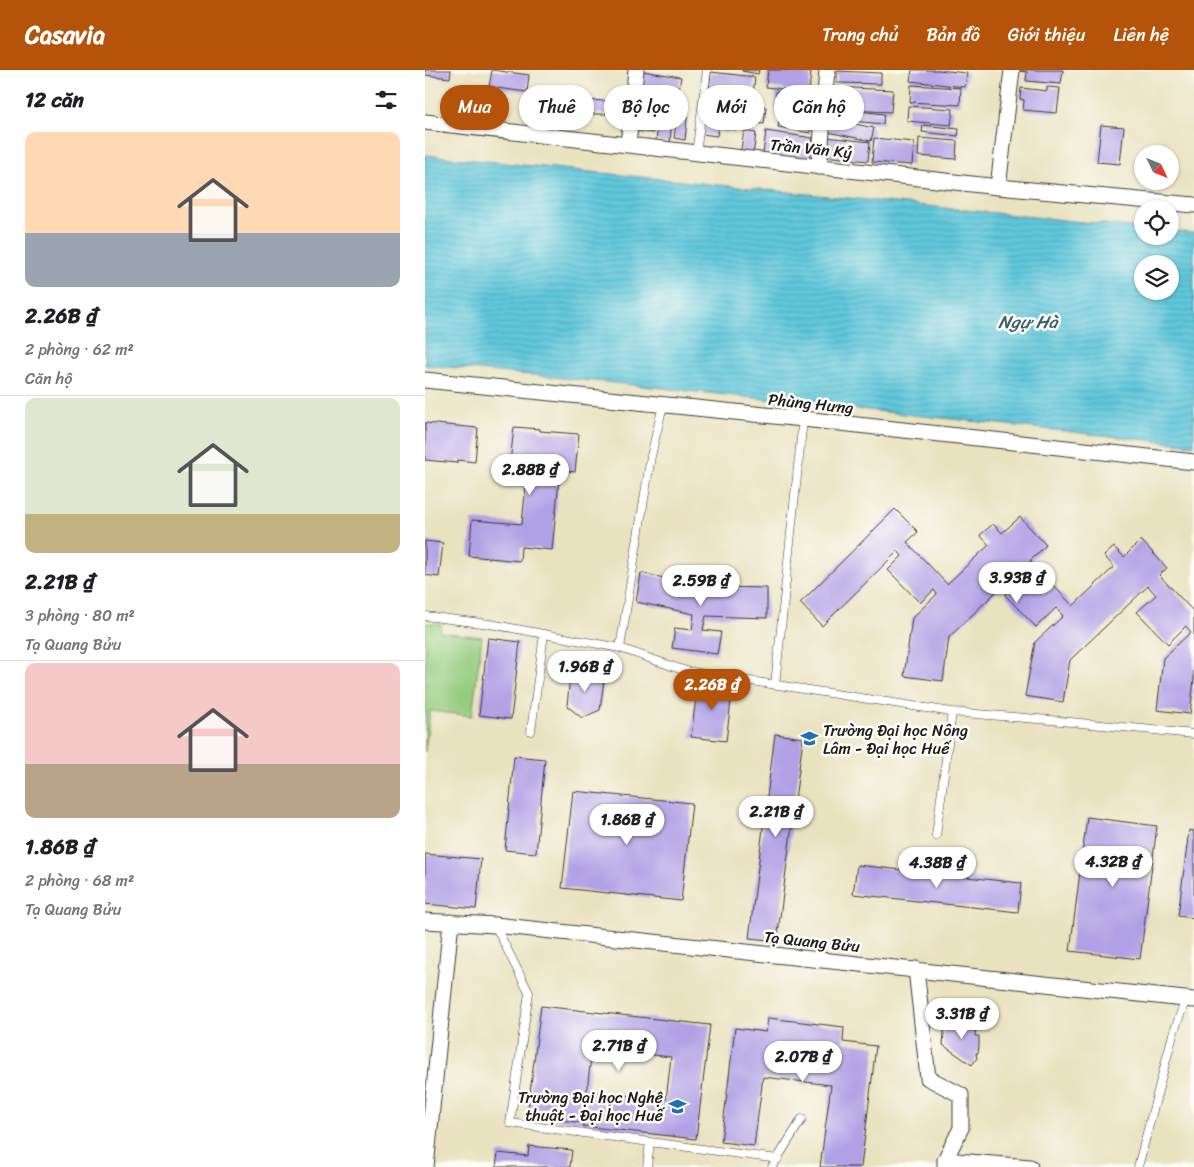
<!DOCTYPE html>
<html lang="vi">
<head>
<meta charset="utf-8">
<style>
  :root { --surface:#fff; --page:#f6f6f6; --text:#202124; --muted:#757577; --line:#e0e0e0; --accent:#b45309 }
  body { margin:0; font-family:Sriracha,sans-serif; background:var(--page); color:var(--text); height:100vh; display:flex; flex-direction:column; font-size:19px; white-space:nowrap }
  * { box-sizing:border-box; margin:0 }
  p { font-size:16px; color:var(--muted) }
  .icon { flex:none; width:28px; height:28px; fill:none; stroke:currentColor; stroke-width:2; stroke-linecap:round; stroke-linejoin:round }
  .map { position:relative; flex:1; overflow:hidden }
  .details { display:flex; flex-direction:column; background:var(--surface); width:425px }
  .details>* { flex:none }
  .top-card { position:absolute; left:15px; top:15px; width:475px; height:45px; display:flex; gap:10px }
  .needle { width:32px; rotate:133deg }
  .fabs { position:absolute; left:709px; top:75px; display:grid; gap:10px }
  .fabs a { display:grid; place-items:center; width:45px; height:45px; border-radius:50%; background:var(--surface); box-shadow:0 1px 4px #0004; font-size:25px }
  .price { position:absolute; translate:-50% -42px; padding:0 11px; border-radius:18px; background:#fff; color:#222; font-size:16px; line-height:32px; filter:drop-shadow(0 1px 2px #0008) }
  .price::after { content:''; position:absolute; left:50%; top:30px; width:15px; height:11px; margin-left:-8px; background:inherit; clip-path:polygon(0 0,100% 0,50% 100%) }
  .price.active { background:var(--accent); color:#fff }
  ul { padding:0; list-style:none }
  li { display:grid; align-content:center; gap:10px; height:265px; padding:0 25px }
  li+li { border-top:1px solid var(--line) }
  li span { display:grid; place-items:center; height:155px; border-radius:10px; color:#555 }
  li>.icon { margin-inline-start:auto }
  span .icon { width:90px; height:90px; fill:#fffc; stroke-width:1 }
  li b { font-size:21px }
  h2 { display:flex; justify-content:space-between; align-items:center; height:60px; padding:0 25px; font-size:21px }
  .tag { padding:0 18px; border-radius:22px; background:var(--surface); box-shadow:0 1px 4px #0004; font-size:18px; line-height:45px }
  .tag.active { background:var(--accent); color:#fff }
  header { display:flex; align-items:center; gap:30px; box-sizing:border-box; height:70px; padding:0 25px; background:var(--accent); color:#fff }
  header strong { font-size:24px }
  nav { display:flex; gap:28px; margin-inline-start:auto; font-size:18px }
  main { display:flex; flex:1; min-height:0 }
  .map>svg:first-child { display:block }
</style>
</head>
<body>
<header>
<strong>Casavia</strong>
<nav><a>Trang chủ</a><a>Bản đồ</a><a>Giới thiệu</a><a>Liên hệ</a></nav>
</header>
<main>
<section class="details">
<h2>12 căn<svg class="icon" aria-label="filters" viewBox="0 0 24 24"><path d="M4 7h16M4 17h16"/><circle cx="9" cy="7" r="2"/><circle cx="15" cy="17" r="2"/></svg></h2>
<ul>
<li><span style="background:linear-gradient(#ffd9b3 65%,#9aa5b1 0)"><svg class="icon" aria-label="home" viewBox="0 0 24 24"><path d="M3 11l9-7 9 7M6 9v11h12V9"/></svg></span><div><b>2.26B ₫</b><p>2 phòng · 62 m²</p><p>Căn hộ</p></div></li>
<li><span style="background:linear-gradient(#dfe7d0 75%,#c2b280 0)"><svg class="icon" aria-label="home" viewBox="0 0 24 24"><path d="M3 11l9-7 9 7M6 9v11h12V9"/></svg></span><div><b>2.21B ₫</b><p>3 phòng · 80 m²</p><p>Tạ Quang Bửu</p></div></li>
<li><span style="background:linear-gradient(#f6c9c9 65%,#b9a48a 0)"><svg class="icon" aria-label="home" viewBox="0 0 24 24"><path d="M3 11l9-7 9 7M6 9v11h12V9"/></svg></span><div><b>1.86B ₫</b><p>2 phòng · 68 m²</p><p>Tạ Quang Bửu</p></div></li>
</ul>
</section>
<div class="map">
<svg width="769" height="1097" viewBox="0 0 769 1097">
  <defs>
    <pattern id="water-rules" width="6" height="5" patternUnits="userSpaceOnUse" patternTransform="scale(1.25)"><rect width="6" height="5" fill="#5fc7db"/><path d="M0 2.5h6" fill="none" stroke="#52aabb"/></pattern>
  </defs>
  <rect width="100%" height="100%" fill="#fdfcf7"/>
  <filter id="ink" filterUnits="userSpaceOnUse"><feTurbulence type="fractalNoise" baseFrequency=".02" numOctaves="2"/><feDisplacementMap in="SourceGraphic" scale="10" xChannelSelector="R" yChannelSelector="G"/><feConvolveMatrix kernelMatrix="1 2 1 2 8 2 1 2 1" color-interpolation-filters="sRGB"/></filter>
  <filter id="wash" filterUnits="userSpaceOnUse"><feTurbulence type="fractalNoise" baseFrequency=".0096" numOctaves="4" result="noise"/><feDisplacementMap in="SourceGraphic" scale="20" xChannelSelector="R" yChannelSelector="G"/><feGaussianBlur stdDeviation="1.12" result="paint"/><feColorMatrix in="noise" values="0 0 0 0 0 0 0 0 0 0 0 0 0 0 0 0 0 1.4 0 .05"/><feComposite in="paint" operator="in"/></filter>
  <g filter="url(#wash)">
    <rect width="100%" height="100%" fill="#e9e2bf"/>
    <!-- pitch -->
    <path fill="#95cc7f" stroke="#58744e" d="M0,553L16,554L15,562L57,567L47,646L5,641L0,682Z"/>
    <!-- water -->
    <path fill="url(#water-rules)" stroke="#3e727c" fill-rule="evenodd" d="M0,85L717,158L718,166H745V161L769,163V375L180,312L0,295ZM718,194H745V221H718Z"/>
    <g id="blocks">
      <!-- building -->
      <path fill="#b0a0e5" fill-rule="evenodd" d="M0,0H26L25,8L0,5Z
        M67,0L104,5L102,22L64,17Z
        M317,0H334L333,4L317,1Z
        M343,0H368L386,2L384,22L341,17Z
        M487,0H514L542,3L540,17L485,11Z
        M595,0H638L636,14L601,11L602,2L595,1Z
        M217,1L256,7L252,32L213,26Z
        M412,1L456,3V14L412,13Z
        M286,2L330,7L328,25L284,20Z
        M486,15L536,18L535,35L485,32Z
        M408,17L468,20L466,42L425,40L459,44L458,54L406,49Z
        M622,17L635,18L632,43L598,40L599,30L595,29L596,18L622,21Z
        M351,21L393,24L392,42L350,39Z
        M117,25L147,28L145,49L115,47Z
        M299,26L315,27L311,60L295,58Z
        M154,30L182,31L181,44H154Z
        M319,35L341,37L339,54L317,52Z
        M483,36L528,39L526,55L482,51Z
        M235,38L248,39L245,72L231,71Z
        M281,38L296,40L292,66L277,64Z
        M253,39L263,40L260,70L249,68Z
        M357,40L388,45L385,63L353,57Z
        M212,42L230,44L228,63L210,61Z
        M406,49L449,58L446,71L403,62Z
        M498,55L534,59L533,66L497,62Z
        M676,55L699,57L695,94L672,92Z
        M319,61L331,63L328,86L315,85Z
        M341,61L388,68L384,91L338,84Z
        M401,67L445,72L443,91L399,86Z
        M449,68L489,72L487,95L447,92Z
        M494,68L532,71L531,89L493,86Z
        M0,353L53,358L50,392L32,390V393L0,390Z
        M89,357L115,359V361L154,364L150,402L135,400L127,480L96,477L95,491L44,486L47,450L97,454L103,395L85,393Z
        M470,439L493,462L482,472L522,514L564,475L555,465L568,454L577,463L595,447L621,475L605,491L648,536L689,497L679,486L689,477L699,487L716,470L742,498L734,505L769,542V609L765,644L732,640L738,588L766,562L761,556L743,574L712,542L731,525L723,516L645,590L638,632L600,626L610,572L638,546L631,538L611,557L580,525L599,507L593,501L524,567L518,611L479,606L487,548L512,524L509,520L495,533L463,500L477,486L473,481L397,556L375,533Z
        M0,471L18,473L14,507L0,505Z
        M216,503L267,514L291,517L342,518V548L281,546L278,560L296,562L292,584L247,578L250,558L267,560L269,544L211,532Z
        M63,568L95,572L86,649L54,645Z
        M164,597L179,610L175,640L157,648L142,636L145,606Z
        M273,611L308,615L301,671L266,667Z
        M350,664L378,668L352,871L324,868Z
        M89,686L120,689L111,783L80,780Z
        M148,721L267,733L256,831L137,818Z
        M662,747L732,756L715,889L645,881Z
        M764,760L769,761V848L753,846Z
        M0,784L56,789L51,839L0,834Z
        M432,795L596,813L593,842L428,824Z
        M116,936L285,955L271,1069L158,1056V1053L102,1046ZM167,978L246,987L241,1030L162,1021Z
        M343,948L419,957L418,972L451,976L436,1097H395L406,1015L338,1007L329,1076L296,1072L310,958L341,962Z
        M520,951L551,954L550,966H554V976L553,983H551L552,988L547,995L518,975Z
        M104,1076L147,1080L145,1097H71L73,1083L103,1086Z"/>
    </g>
  </g>
  <g filter="url(#ink)">
    <use href="#blocks" fill-opacity="0" stroke="#3b3a34" stroke-width="1"/>
    <g fill="none" stroke-linecap="round" stroke-linejoin="round">
      <defs>
        <path id="service" d="M271,84L282,0
          M0,546L65,554L195,578L261,601L527,642L625,650L769,664
          M195,578L226,386L238,335
          M350,615L378,349
          M106,661L119,564
          M511,766L527,642
          M70,855L104,923L85,1053L225,1072L222,1097
          M225,1072L353,1089
          M347,1097L377,1049
          M713,1097L748,964L761,929"/>
        <path id="minor" d="M0,52L573,117L769,135
          M203,75L211,0
          M394,97L402,0
          M573,117L587,0
          M0,310L378,349L769,392
          M0,851L70,855L769,930
          M491,899L503,1008L536,1025V1058L520,1090V1097
          M520,1090L605,1097
          M1,1097L26,852"/>
      </defs>
      <!-- service casing -->
      <use href="#service" stroke="#3b3a34" stroke-width="9"/>
      <!-- minor casing -->
      <use href="#minor" stroke="#3b3a34" stroke-width="17"/>
      <!-- service -->
      <use href="#service" stroke="#fff" stroke-width="8"/>
      <!-- minor -->
      <use href="#minor" stroke="#fff" stroke-width="15"/>
    </g>
  </g>
  <!-- icons -->
  <defs>
    <symbol id="university-bare" viewBox="-9 -9 18 18"><path d="M0-5L7-2L0 1L-7-2ZM-4 1L0 2.5L4 1V4Q0 6-4 4Z" fill="#1f6fb2" stroke="#fdfcf7" stroke-width="2.5" paint-order="stroke"/></symbol>
  </defs>
  <g fill-rule="evenodd">
    <use href="#university-bare" x="372" y="656" width="25" height="25"/>
    <use href="#university-bare" x="240" y="1024" width="25" height="25"/>
  </g>
  <g text-anchor="middle" stroke-width="5" stroke-linejoin="round" paint-order="stroke">
    <!-- street labels -->
    <g font-size="16" fill="#1c1c1c" stroke="#fdfcf7">
      <text transform="translate(386 78) rotate(6)" y="6">Trần Văn Kỷ</text>
      <text transform="translate(386 333) rotate(6)" y="6">Phùng Hưng</text>
      <text transform="translate(387 871) rotate(6)" y="6">Tạ Quang Bửu</text>
    </g>
    <!-- poi labels -->
    <g font-size="16" fill="#1c1c1c" stroke="#fdfcf7" text-anchor="start">
      <text x="398" y="666">Trường Đại học Nông<tspan x="398" dy="18">Lâm - Đại học Huế</tspan></text>
      <text x="238" y="1033" text-anchor="end">Trường Đại học Nghệ<tspan x="238" dy="18">thuật - Đại học Huế</tspan></text>
    </g>
    <!-- water labels -->
    <g font-size="18" font-style="italic" fill="#376068" stroke="#fdfcf7">
      <text x="603" y="258">Ngự Hà</text>
    </g>
  </g>
</svg>
<div class="fabs">
<a><svg class="needle" viewBox="-14 -14 28 28"><path d="M0-13l5 13h-10z" fill="#e53935"/><path d="M0 13l5-13h-10z" fill="#757577"/></svg></a>
<a><svg class="icon" aria-label="locate" viewBox="0 0 24 24"><circle cx="12" cy="12" r="6"/><path d="M12 2v4M12 18v4M2 12h4M18 12h4"/></svg></a>
<a><svg class="icon" aria-label="layers" viewBox="0 0 24 24"><path d="M12 4l9 5-9 5-9-5zM3 14l9 5 9-5"/></svg></a>
</div>
<b class="price" style="left:105px;top:426px">2.88B ₫</b>
<b class="price" style="left:592px;top:534px">3.93B ₫</b>
<b class="price" style="left:276px;top:537px">2.59B ₫</b>
<b class="price" style="left:160px;top:623px">1.96B ₫</b>
<b class="price active" style="left:287px;top:641px">2.26B ₫</b>
<b class="price" style="left:351px;top:768px">2.21B ₫</b>
<b class="price" style="left:202px;top:776px">1.86B ₫</b>
<b class="price" style="left:688px;top:818px">4.32B ₫</b>
<b class="price" style="left:512px;top:819px">4.38B ₫</b>
<b class="price" style="left:537px;top:970px">3.31B ₫</b>
<b class="price" style="left:194px;top:1002px">2.71B ₫</b>
<b class="price" style="left:378px;top:1013px">2.07B ₫</b>
<div class="top-card">
<a class="tag active">Mua</a>
<a class="tag">Thuê</a>
<a class="tag">Bộ lọc</a>
<a class="tag">Mới</a>
<a class="tag">Căn hộ</a>
</div>
</div>
</main>
</body>
</html>
